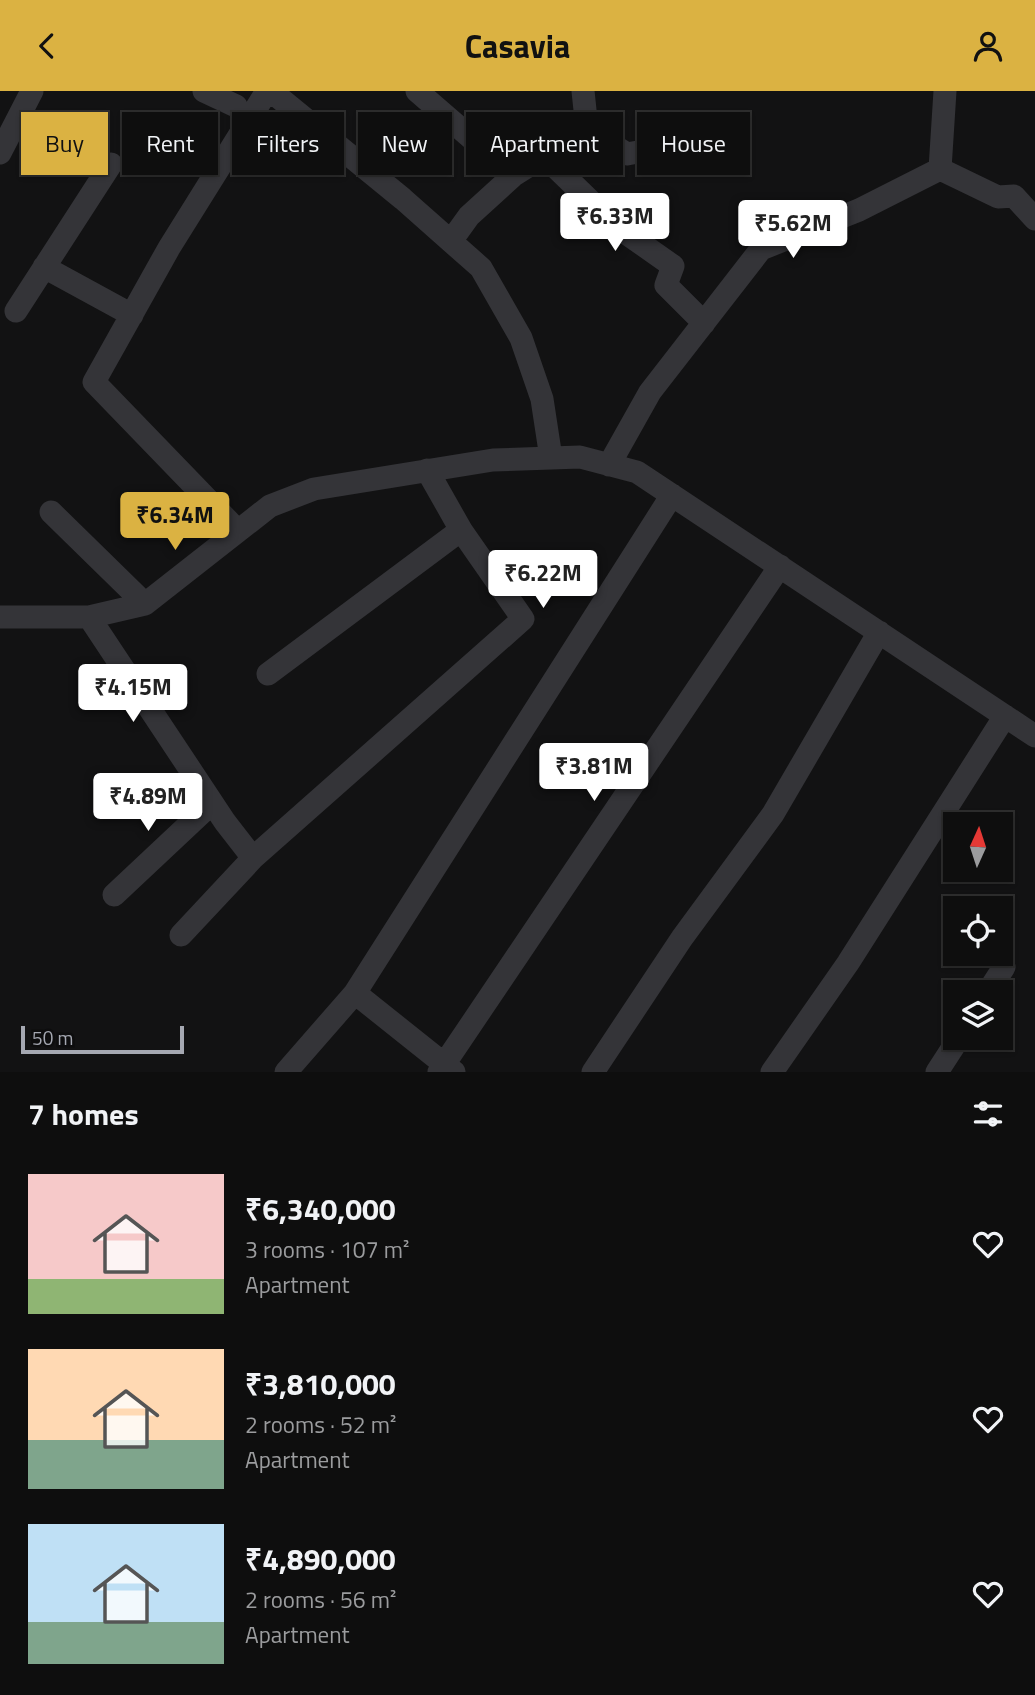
<!DOCTYPE html>
<html lang="en">
<head>
<meta charset="utf-8">
<style>
  :root { --surface:#0e0e0e; --page:#171717; --text:#f1f3f6; --muted:#9b9c9e; --line:#2e2e2e; --accent:#dbb242 }
  body { margin:0; font-family:"Titillium Web",sans-serif; background:var(--page); color:var(--text); height:100vh; display:flex; flex-direction:column; font-size:26px; white-space:nowrap }
  * { box-sizing:border-box; margin:0 }
  p { font-size:23px; color:var(--muted) }
  .icon { flex:none; width:38px; height:38px; fill:none; stroke:currentColor; stroke-width:2; stroke-linecap:round; stroke-linejoin:round }
  .map { position:relative; height:981px; overflow:hidden }
  .panel { display:flex; flex-direction:column; background:var(--surface); flex:1 }
  .panel>* { flex:none }
  .guide { position:absolute; left:21px; top:21px; width:994px; height:63px; display:flex; gap:14px }
  .needle { width:46px; rotate:3deg }
  .controls { position:absolute; left:943px; top:721px; display:grid; gap:14px }
  .controls a { display:grid; place-items:center; width:70px; height:70px; border-radius:0px; background:var(--surface); box-shadow:0 2px 5px #0004,0 0 0 2px var(--line); font-size:35px }
  .scale { position:absolute; left:21px; bottom:18px; width:163px; box-sizing:border-box; padding-left:7px; border:4px solid #a5a8b2; border-top:0; font-size:19px; line-height:24px; white-space:nowrap; color:#a5a8b2; -webkit-text-stroke:5px #0d0d0e; paint-order:stroke }
  .price { position:absolute; translate:-50% -60px; padding:0 16px; border-radius:7px; background:#fff; color:#222; font-size:23px; line-height:46px; filter:drop-shadow(0 2px 4px #0008) }
  .price::after { content:''; position:absolute; left:50%; top:42px; width:21px; height:16px; margin-left:-10px; background:inherit; clip-path:polygon(0 0,100% 0,50% 100%) }
  .price.selected { background:var(--accent); color:#111 }
  ul { padding:0; list-style:none }
  li { display:flex; align-items:center; gap:21px; height:175px; padding:0 28px }
  li span { display:grid; place-items:center; flex:none; width:196px; height:140px; border-radius:0px; color:#555 }
  li>.icon { margin-inline-start:auto }
  span .icon { width:84px; height:84px; fill:#fffc; stroke-width:1 }
  li b { font-size:30px }
  h2 { display:flex; justify-content:space-between; align-items:center; height:84px; padding:0 28px; font-size:30px }
  .tag { padding:0 24px; border-radius:0px; background:var(--surface); box-shadow:0 2px 5px #0004,0 0 0 2px var(--line); font-size:24px; line-height:63px }
  .tag.selected { background:var(--accent); color:#111 }
  header { display:flex; justify-content:space-between; align-items:center; height:91px; padding:0 28px; background:var(--accent); color:#111; font-size:32px; font-weight:700 }
  .map>svg:first-child { display:block }
</style>
</head>
<body>
<header><svg class="icon" aria-label="back" viewBox="0 0 24 24"><path d="M15 5l-7 7 7 7"/></svg>Casavia<svg class="icon" aria-label="person" viewBox="0 0 24 24"><circle cx="12" cy="8" r="4"/><path d="M4 21q1-7 8-7t8 7"/></svg></header>
<div class="map">
<svg width="1035" height="981" viewBox="0 0 1035 981">
  <rect width="100%" height="100%" fill="#121213"/>
  <g fill="none" stroke-linecap="round" stroke-linejoin="round">
    <!-- street -->
    <path stroke="#343438" stroke-width="23" d="M204,0L236,15
      M271,0L403,108L481,177L521,247L542,308L551,367
      M417,0L514,84L587,38
      M583,0L587,38L627,63L654,58
      M0,62L32,0
      M544,65L616,135L673,175L666,194L704,232
      M940,78L998,106L1014,105L1035,128
      M451,150L469,125L514,84
      M44,176L132,224
      M16,220L111,73
      M609,374L650,301L761,158L859,119L940,78L945,0
      M427,379L461,439
      M51,421L145,513
      M238,440L94,291L169,157L267,0
      M0,526H89L225,731L253,767
      M89,526L145,513L270,415L314,398L493,369L580,366L637,381L1035,645
      M114,804L212,712
      M181,844L253,767L523,528L461,439L268,583
      M988,901L1004,876
      M355,902L454,981
      M286,981L355,902L672,404
      M439,981L780,475
      M593,981L682,847L773,723L879,541
      M772,981L848,872L1005,625
      M937,981L959,947"/>
  </g>
</svg>
<div class="controls">
<a><svg class="needle" viewBox="-14 -14 28 28"><path d="M0-13l5 13h-10z" fill="#e53935"/><path d="M0 13l5-13h-10z" fill="#9b9c9e"/></svg></a>
<a><svg class="icon" aria-label="locate" viewBox="0 0 24 24"><circle cx="12" cy="12" r="6"/><path d="M12 2v4M12 18v4M2 12h4M18 12h4"/></svg></a>
<a><svg class="icon" aria-label="layers" viewBox="0 0 24 24"><path d="M12 4l9 5-9 5-9-5zM3 14l9 5 9-5"/></svg></a>
</div>
<div class="scale">50 m</div>
<b class="price" style="left:615px;top:162px">₹6.33M</b>
<b class="price" style="left:793px;top:169px">₹5.62M</b>
<b class="price selected" style="left:175px;top:461px">₹6.34M</b>
<b class="price" style="left:543px;top:519px">₹6.22M</b>
<b class="price" style="left:133px;top:633px">₹4.15M</b>
<b class="price" style="left:594px;top:712px">₹3.81M</b>
<b class="price" style="left:148px;top:742px">₹4.89M</b>
<div class="guide">
<a class="tag selected">Buy</a>
<a class="tag">Rent</a>
<a class="tag">Filters</a>
<a class="tag">New</a>
<a class="tag">Apartment</a>
<a class="tag">House</a>
</div>
</div>
<section class="panel">
<h2>7 homes<svg class="icon" aria-label="filters" viewBox="0 0 24 24"><path d="M4 7h16M4 17h16"/><circle cx="9" cy="7" r="2"/><circle cx="15" cy="17" r="2"/></svg></h2>
<ul>
<li><span style="background:linear-gradient(#f6c9c9 75%,#8fb573 0)"><svg class="icon" aria-label="home" viewBox="0 0 24 24"><path d="M3 11l9-7 9 7M6 9v11h12V9"/></svg></span><div><b>₹6,340,000</b><p>3 rooms · 107 m²</p><p>Apartment</p></div><svg class="icon" aria-label="heart" viewBox="0 0 24 24"><path d="M12 20l-8-8c-3-5 5-10 8-4 3-6 11-1 8 4z"/></svg></li>
<li><span style="background:linear-gradient(#ffd9b3 65%,#7fa58c 0)"><svg class="icon" aria-label="home" viewBox="0 0 24 24"><path d="M3 11l9-7 9 7M6 9v11h12V9"/></svg></span><div><b>₹3,810,000</b><p>2 rooms · 52 m²</p><p>Apartment</p></div><svg class="icon" aria-label="heart" viewBox="0 0 24 24"><path d="M12 20l-8-8c-3-5 5-10 8-4 3-6 11-1 8 4z"/></svg></li>
<li><span style="background:linear-gradient(#bfe0f5 70%,#7fa58c 0)"><svg class="icon" aria-label="home" viewBox="0 0 24 24"><path d="M3 11l9-7 9 7M6 9v11h12V9"/></svg></span><div><b>₹4,890,000</b><p>2 rooms · 56 m²</p><p>Apartment</p></div><svg class="icon" aria-label="heart" viewBox="0 0 24 24"><path d="M12 20l-8-8c-3-5 5-10 8-4 3-6 11-1 8 4z"/></svg></li>
</ul>
</section>
</body>
</html>
